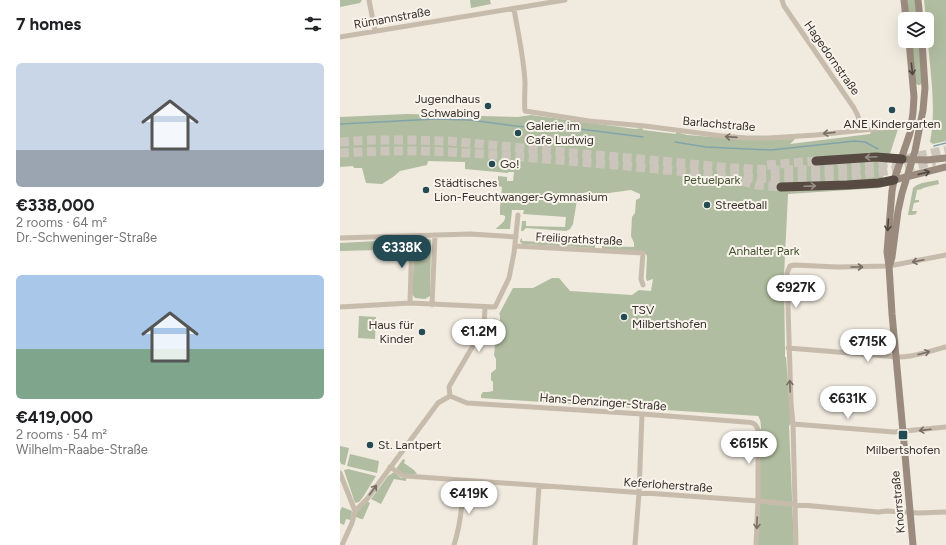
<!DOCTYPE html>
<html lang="en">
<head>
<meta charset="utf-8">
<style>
  :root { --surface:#fff; --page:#f6f6f6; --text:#202124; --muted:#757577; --accent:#244b53 }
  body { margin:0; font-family:Figtree,sans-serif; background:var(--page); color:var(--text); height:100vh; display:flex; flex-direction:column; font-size:15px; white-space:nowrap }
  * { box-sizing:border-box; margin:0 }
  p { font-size:13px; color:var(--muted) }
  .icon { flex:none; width:22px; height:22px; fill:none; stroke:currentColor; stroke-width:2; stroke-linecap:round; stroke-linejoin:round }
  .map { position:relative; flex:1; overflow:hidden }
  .panel { display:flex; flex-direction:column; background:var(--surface); width:340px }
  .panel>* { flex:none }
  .controls { position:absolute; left:558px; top:12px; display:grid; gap:8px }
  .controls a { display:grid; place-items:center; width:36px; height:36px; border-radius:6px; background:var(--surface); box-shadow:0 4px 16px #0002; font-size:20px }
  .price { position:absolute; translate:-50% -34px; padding:0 9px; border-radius:14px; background:#fff; color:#222; font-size:13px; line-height:26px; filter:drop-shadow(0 1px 2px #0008) }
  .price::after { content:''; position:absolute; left:50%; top:24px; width:12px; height:9px; margin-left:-6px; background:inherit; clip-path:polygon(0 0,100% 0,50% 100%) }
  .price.on { background:var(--accent); color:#fff }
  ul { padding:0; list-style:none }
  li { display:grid; align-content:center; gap:8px; height:212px; padding:0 16px }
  li span { display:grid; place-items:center; height:124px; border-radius:6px; color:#555 }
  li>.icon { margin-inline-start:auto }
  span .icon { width:72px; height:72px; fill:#fffc; stroke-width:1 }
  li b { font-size:17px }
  h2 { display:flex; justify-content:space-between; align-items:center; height:48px; padding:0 16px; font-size:17px }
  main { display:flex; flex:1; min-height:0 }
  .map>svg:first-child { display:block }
</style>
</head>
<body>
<main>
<section class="panel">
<h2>7 homes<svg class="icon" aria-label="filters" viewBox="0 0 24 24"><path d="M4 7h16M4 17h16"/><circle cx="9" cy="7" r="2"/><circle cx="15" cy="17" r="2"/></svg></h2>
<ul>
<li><span style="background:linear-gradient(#c9d6e8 70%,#9aa5b1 0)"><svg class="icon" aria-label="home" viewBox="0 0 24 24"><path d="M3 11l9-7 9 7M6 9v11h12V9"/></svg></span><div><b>€338,000</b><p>2 rooms · 64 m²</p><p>Dr.-Schweninger-Straße</p></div></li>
<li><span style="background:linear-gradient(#a9c7e8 60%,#7fa58c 0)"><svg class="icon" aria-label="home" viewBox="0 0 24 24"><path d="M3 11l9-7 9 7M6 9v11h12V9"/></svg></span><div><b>€419,000</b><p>2 rooms · 54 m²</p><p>Wilhelm-Raabe-Straße</p></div></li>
</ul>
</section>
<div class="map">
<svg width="606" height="545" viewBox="0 0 606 545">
  <rect width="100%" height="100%" fill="#f0eadf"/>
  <!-- green -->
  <path fill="#b1bda0" d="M0,0H22L20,3L0,7Z
    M130,0H150L151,4L131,8Z
    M567,0H575L577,19H569Z
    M584,0H606V141L593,144L590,142C598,101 587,60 587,19H586Z
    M571,41H579L582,83L580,85H578L575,83Z
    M67,114L178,117L191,115L295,129L302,128L303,130L336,134V132L347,135L412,140L455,139L450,144L530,134L531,131L558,129L539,188L448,194L444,276L445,352V357H446L451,423L449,426L454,545H417L420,429H421C421,425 421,420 418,416L141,398V395L143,392H148L153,391V382L151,380V373L156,369V359L154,355L155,345L154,340L146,332L154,318L160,321V315L159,314L173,288H193L212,278H219L230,291L292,295L299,290L311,291L313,279L307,281L306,278L307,256L305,253L262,249V246L294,247V243L291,236L292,217L295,213L296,200L300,198V194L291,190L254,195L248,192L238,194L233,224L230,229L226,231L186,228L183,231H181L182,221H186V226L225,227L226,217L183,214L184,210H172L170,229H156C160,224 166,222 165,216L163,215H160V207L162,187L158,186V176L167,177V181H173L174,172H168V173L125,169V162L88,161L87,165L60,171L53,177L42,184L26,183L22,168H14L13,166L0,167V117Z
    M598,180L599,184L583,188L582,189L577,190L575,200H579V202L574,203L572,211H577L576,214L572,215H568L573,188C579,182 590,182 598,180Z
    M227,236H232V243L255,245V248L183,244L180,242L181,238L182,239V241L226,243Z
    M77,239H89L91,240L90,296L85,299L75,298L72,294L75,241Z
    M37,241L38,250L0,251V243Z
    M19,316L36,317L35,339L18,338Z
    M0,446L9,448L5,465L1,464L0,461Z
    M10,454L39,461L37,473L7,466Z
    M63,459L65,460L64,463L74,470L77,474H64L56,469Z
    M8,469L36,476L23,497L19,502L15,503L4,470Z
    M54,472L61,478H66V481L54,479L41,504L31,499L48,476Z
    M27,501L30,503L23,519H21L16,517V513Z
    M2,507L12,511L11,520L6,519L4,525L0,523V511Z"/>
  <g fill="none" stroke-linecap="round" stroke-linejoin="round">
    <!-- stream -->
    <path stroke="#81a4aa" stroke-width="1.5" d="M0,124L96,119L130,120L175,126L203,128L240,129L303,137
      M335,142L366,147L431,150L515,141L525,142L538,149
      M594,146L606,143"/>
    <!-- highway-tunnel -->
    <path stroke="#cbc5bb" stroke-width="9" stroke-dasharray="9 4.5" stroke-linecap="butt" d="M0,142L31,140H70L108,141L331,162L390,168L441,170L493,169L537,165L606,150
      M0,153C36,151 72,150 109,152C168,155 227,161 286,166C306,168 326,170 346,172C361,174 376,176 391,177C458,181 530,178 595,161
      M427,165L476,161
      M402,181L416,185L441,187"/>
    <!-- street -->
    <path stroke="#c7bbac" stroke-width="5" d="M29,0L35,31
      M442,0L444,6L457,25L514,108L518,116L521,130
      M174,9C178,33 184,58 185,83C185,93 184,102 185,111L249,121L305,126L382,136L407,138H429L476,135L572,125
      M0,37L225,0
      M0,238L130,234L176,237
      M175,246L303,253L301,279L303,285
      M70,303L72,236
      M92,305L95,235
      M0,307L70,303L155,307L169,278L174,253L178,215
      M448,348L547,356C567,360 586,352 606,347
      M110,396L127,403L302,414L405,422C412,422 416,423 418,430V501L416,545
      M110,396L109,387L110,385L144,327L145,307
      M453,424L554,432L606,427
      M50,467L62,475L66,476L418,501L538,512L547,511L578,513L606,512
      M0,473L15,511
      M2,545L12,523L15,511L27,499L98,403L110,396
      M114,545C121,524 122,502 124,480
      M195,545L199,486
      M295,545L299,493L302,414
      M456,545L453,424L451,403L447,273L450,266L454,265L498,267L549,266L606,255"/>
    <!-- secondary -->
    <path stroke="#9a8b7e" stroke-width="7" d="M564,0L566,19
      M578,0L580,19
      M569,41L574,97L573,113L570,133L554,180L552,191L547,252L549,266L552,314L563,432L573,545
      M562,159L587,160L606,158
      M554,180L606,167
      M550,264L552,257L558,211L562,193L575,151L583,110L585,88L582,41"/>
    <!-- highway -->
    <path stroke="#564a42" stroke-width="9" d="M476,161L536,157L562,159
      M441,187L507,185L539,183L554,180"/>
  </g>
  <!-- one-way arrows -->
  <defs><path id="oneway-shaft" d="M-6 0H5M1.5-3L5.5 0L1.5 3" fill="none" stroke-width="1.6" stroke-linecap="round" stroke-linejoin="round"/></defs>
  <g stroke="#4f463f">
    <use href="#oneway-shaft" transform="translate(572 69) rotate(84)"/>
    <use href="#oneway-shaft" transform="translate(584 173) rotate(-14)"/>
    <use href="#oneway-shaft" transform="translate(548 225) rotate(94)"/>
  </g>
  <g stroke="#776e64">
    <use href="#oneway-shaft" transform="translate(489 133) rotate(174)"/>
    <use href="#oneway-shaft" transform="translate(391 137) rotate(-176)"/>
    <use href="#oneway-shaft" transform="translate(578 261) rotate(168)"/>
    <use href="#oneway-shaft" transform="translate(517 267)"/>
    <use href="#oneway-shaft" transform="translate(584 353) rotate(-15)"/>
    <use href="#oneway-shaft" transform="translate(450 386) rotate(-92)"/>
    <use href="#oneway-shaft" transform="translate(585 430) rotate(173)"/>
    <use href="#oneway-shaft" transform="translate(33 490) rotate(-53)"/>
    <use href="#oneway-shaft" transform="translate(417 523) rotate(92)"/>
  </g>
  <g stroke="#978e86">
    <use href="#oneway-shaft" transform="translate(531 157) rotate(177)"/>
    <use href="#oneway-shaft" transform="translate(470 186) rotate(-2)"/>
  </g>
  <!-- markers -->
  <g fill="#244b53" stroke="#f8f3eb" stroke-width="1.5">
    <circle cx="148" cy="106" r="4"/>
    <circle cx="552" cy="110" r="4"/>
    <circle cx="178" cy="133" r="4"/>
    <circle cx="152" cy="164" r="4"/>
    <circle cx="86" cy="190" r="4"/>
    <circle cx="367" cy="205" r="4"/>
    <circle cx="284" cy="317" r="4"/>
    <circle cx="82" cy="332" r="4"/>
    <rect x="558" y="430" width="10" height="10" rx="2"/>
    <circle cx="30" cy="445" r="4"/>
  </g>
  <g text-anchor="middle" stroke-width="4" stroke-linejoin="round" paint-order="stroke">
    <!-- street labels -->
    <g font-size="12" fill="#362f2a" stroke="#f8f3eb">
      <text transform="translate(52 18) rotate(-10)" y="4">Rümannstraße</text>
      <text transform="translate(492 58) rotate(55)" y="4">Hagedornstraße</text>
      <text transform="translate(379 124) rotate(5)" y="4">Barlachstraße</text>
      <text transform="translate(239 239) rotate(3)" y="4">Freiligrathstraße</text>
      <text transform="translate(263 402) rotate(4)" y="4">Hans-Denzinger-Straße</text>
      <text transform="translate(328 485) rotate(4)" y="4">Keferloherstraße</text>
      <text transform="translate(558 502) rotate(-95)" y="4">Knorrstraße</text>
    </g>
    <!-- poi labels -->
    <g font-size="12" fill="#362f2a" stroke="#f8f3eb" text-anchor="start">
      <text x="140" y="103" text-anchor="end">Jugendhaus<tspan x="140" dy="14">Schwabing</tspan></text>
      <text x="552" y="128" text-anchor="middle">ANE Kindergarten</text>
      <text x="186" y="130">Galerie im<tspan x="186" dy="14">Cafe Ludwig</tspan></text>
      <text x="160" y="168">Go!</text>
      <text x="94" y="187">Städtisches<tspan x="94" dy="14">Lion-Feuchtwanger-Gymnasium</tspan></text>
      <text x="375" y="209">Streetball</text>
      <text x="292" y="314">TSV<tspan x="292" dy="14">Milbertshofen</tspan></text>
      <text x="74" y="329" text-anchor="end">Haus für<tspan x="74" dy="14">Kinder</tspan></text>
      <text x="38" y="449">St. Lantpert</text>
      <text x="563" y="454" text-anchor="middle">Milbertshofen</text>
    </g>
    <!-- park labels -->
    <g font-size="12" fill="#425131" stroke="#f8f3eb">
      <text x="372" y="184">Petuelpark</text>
      <text x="424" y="255">Anhalter Park</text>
    </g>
  </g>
</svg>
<div class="controls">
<a><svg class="icon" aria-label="layers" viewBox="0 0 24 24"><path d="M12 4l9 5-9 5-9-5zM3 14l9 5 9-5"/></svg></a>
</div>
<b class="price on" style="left:62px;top:269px">€338K</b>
<b class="price" style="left:456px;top:309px">€927K</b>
<b class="price" style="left:139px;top:353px">€1.2M</b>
<b class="price" style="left:528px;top:363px">€715K</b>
<b class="price" style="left:508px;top:420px">€631K</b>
<b class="price" style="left:409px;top:465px">€615K</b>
<b class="price" style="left:129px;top:515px">€419K</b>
</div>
</main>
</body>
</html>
